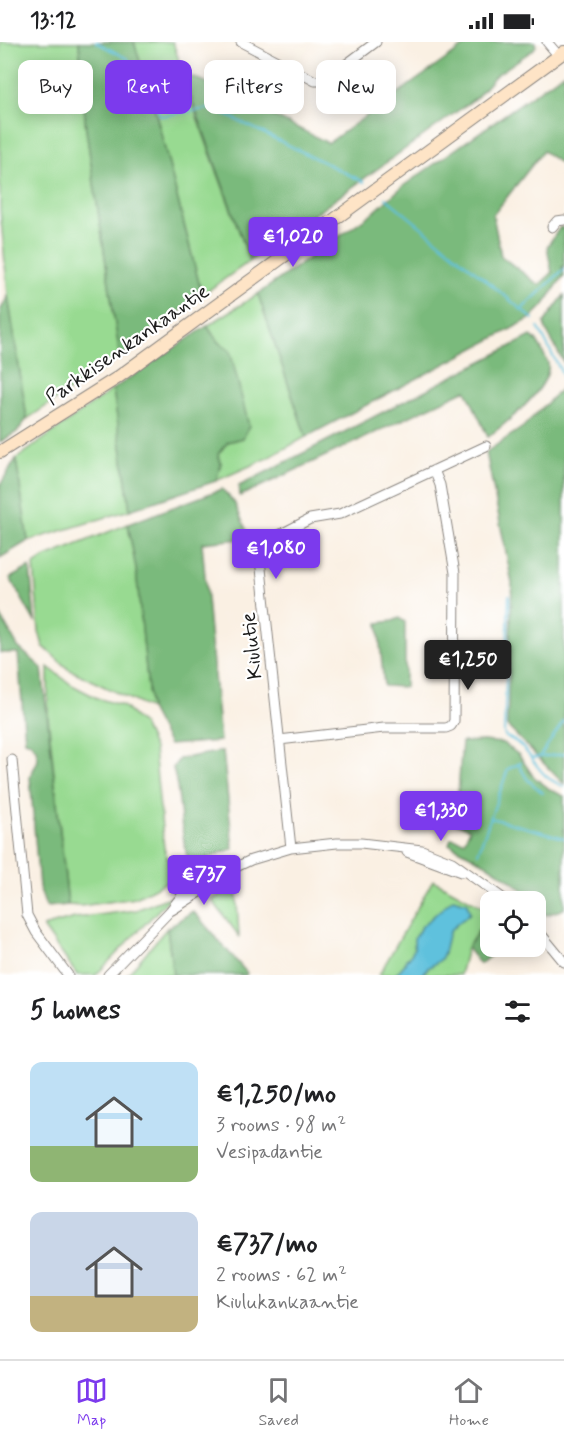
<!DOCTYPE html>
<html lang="en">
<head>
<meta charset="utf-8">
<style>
  :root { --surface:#fff; --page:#f2f2f2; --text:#202124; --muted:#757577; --line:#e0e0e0; --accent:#7c3aed }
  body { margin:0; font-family:Mynerve,sans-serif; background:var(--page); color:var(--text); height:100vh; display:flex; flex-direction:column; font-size:22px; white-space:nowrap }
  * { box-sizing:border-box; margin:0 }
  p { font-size:20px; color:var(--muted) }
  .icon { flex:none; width:33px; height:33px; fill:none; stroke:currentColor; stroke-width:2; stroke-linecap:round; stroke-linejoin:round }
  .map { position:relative; height:933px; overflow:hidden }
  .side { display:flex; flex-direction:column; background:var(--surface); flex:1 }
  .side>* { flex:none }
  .hud { position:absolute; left:18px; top:18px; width:528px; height:54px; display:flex; gap:12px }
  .buttons { position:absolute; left:480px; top:849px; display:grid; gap:12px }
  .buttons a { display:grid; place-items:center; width:66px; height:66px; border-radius:12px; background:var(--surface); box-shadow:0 3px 15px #0003; font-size:30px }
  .price { position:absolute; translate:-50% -51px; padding:0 14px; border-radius:6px; background:var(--accent); color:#fff; font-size:20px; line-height:39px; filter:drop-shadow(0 2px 3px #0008) }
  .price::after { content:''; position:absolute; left:50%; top:36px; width:18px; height:14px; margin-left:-9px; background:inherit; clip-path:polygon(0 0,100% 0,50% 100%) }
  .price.active { background:#222; color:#fff }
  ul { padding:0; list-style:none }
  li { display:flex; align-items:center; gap:18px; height:150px; padding:0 30px }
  li span { display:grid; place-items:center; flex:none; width:168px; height:120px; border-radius:12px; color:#555 }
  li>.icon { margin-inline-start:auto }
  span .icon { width:72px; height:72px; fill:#fffc; stroke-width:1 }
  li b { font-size:26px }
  h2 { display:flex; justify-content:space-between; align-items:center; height:72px; padding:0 30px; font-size:26px }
  .pill { padding:0 21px; border-radius:12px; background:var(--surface); box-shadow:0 3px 15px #0003; font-size:21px; line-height:54px }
  .pill.active { background:var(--accent); color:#fff }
  .status { display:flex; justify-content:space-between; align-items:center; height:42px; padding:0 30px; background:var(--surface); direction:ltr }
  .status svg { height:16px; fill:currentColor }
  .tab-bar { display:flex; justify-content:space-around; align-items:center; height:84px; border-top:2px solid var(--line); background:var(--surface); font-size:16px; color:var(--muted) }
  .tab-bar a { display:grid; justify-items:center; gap:3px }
  .tab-bar .active { color:var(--accent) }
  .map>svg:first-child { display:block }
</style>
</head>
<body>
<div class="status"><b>13:12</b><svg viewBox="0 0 49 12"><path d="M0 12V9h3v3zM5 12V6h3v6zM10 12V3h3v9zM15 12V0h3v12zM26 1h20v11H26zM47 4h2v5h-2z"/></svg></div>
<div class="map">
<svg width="564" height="933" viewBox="0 0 564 933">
  <rect width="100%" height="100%" fill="#fff"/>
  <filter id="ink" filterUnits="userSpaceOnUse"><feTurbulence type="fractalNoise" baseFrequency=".0167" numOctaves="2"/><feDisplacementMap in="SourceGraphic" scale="12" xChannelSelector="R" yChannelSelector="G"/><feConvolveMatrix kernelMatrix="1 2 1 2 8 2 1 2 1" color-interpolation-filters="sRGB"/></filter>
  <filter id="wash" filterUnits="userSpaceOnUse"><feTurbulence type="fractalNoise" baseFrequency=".008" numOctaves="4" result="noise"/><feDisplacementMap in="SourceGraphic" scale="24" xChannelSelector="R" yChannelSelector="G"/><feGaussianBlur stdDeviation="1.35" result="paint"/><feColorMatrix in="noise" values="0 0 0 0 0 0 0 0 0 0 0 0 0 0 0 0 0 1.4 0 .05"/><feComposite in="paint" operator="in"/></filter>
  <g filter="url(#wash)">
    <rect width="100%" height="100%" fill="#faf0e3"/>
    <!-- green -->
    <path fill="#98da91" stroke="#5a7b56" stroke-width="1.5" d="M0,0H79L86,88L120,315L27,377L8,254L0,167Z
      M134,0H173L197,75L250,219L202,253L156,72Z
      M258,252L306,395L266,417L216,439L221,421L218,412L228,400L243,396L230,309L218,300L207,284Z
      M113,347L130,468L28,499L16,417Z
      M128,482L136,527L150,667L68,627L43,604L39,589L34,523L46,515Z
      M48,625L72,643L97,656L123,664L143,683L154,707L164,806L174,836L136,856L81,864L68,863L48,674Z
      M433,838L483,865L490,871L467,906L460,933H379Z
      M236,843L239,894L212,858Z
      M172,854L96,933H77L43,885L75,876L136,868Z
      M167,886L173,933H127Z"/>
    <!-- forest -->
    <path fill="#7aba7b" stroke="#4b6b4c" stroke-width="1.5" d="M79,0H134L156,72L202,253L120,315L86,88Z
      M470,0H535L536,4L533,8L495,34L477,55L250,219L183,32L203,39L328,101Z
      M564,31V124L543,109L493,173L501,214L539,243L552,231L547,205L560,185L564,186V223L562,226L564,233L543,264L530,277L306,395L258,252L375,169L403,144Z
      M564,253V321L546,288L544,281Z
      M8,254L27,377L17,390L0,400V269Z
      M207,284L218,300L230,309L249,384L243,396L228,400L218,412L221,421L216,439L130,468L113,347Z
      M531,294C537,297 538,302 542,308C543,312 547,317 548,321C553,344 505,382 488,395L466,348L240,454L239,444Z
      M561,347L564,352V742L507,684L512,541L486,410L523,385Z
      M16,417L28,499L0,516V443Z
      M222,447L234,460L250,496L202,501L220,699L169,703L150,667L136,527L128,482Z
      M30,525L35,580L10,536Z
      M0,573L18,605L42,626L68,863L46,865L39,845L30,735L38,718L36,707L30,700L25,698L18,611H0Z
      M399,576L405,580V645L384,644L378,581L393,579Z
      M483,699L503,701L519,713L533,734L551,748L564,754V867L546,873C526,844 481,818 449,802L451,796L464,799L470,787L450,778L458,750L462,700Z
      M223,709L233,807C217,811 204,820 189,821C179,790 182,757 173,726L179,717Z
      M193,869L247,931L246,933H173L167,886Z
      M488,877H490V904L501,905L480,922L467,906Z"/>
    <!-- water -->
    <path fill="#5fc1dd" stroke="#3e6e7c" stroke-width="1.5" d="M453,857L467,861L470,871C464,878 454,882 449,891C445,899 447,910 440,918C434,924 426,924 423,933H395L405,922L406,917L410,915L414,906V896L422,884Z"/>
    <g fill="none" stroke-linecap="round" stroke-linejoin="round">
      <!-- stream -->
      <path stroke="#5fc1dd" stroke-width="2" d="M96,0L128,17L137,33
        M144,45L161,74L212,66L364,140
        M386,156L533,277
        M521,268L564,227
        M538,285L564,335
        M509,553L504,692L506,695C526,701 533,723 547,735C552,739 559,742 564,745
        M540,714L564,679
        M532,716L564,712
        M518,722L528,738L543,751
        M491,776L564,796
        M478,811L508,727L521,721"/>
    </g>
  </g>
  <g filter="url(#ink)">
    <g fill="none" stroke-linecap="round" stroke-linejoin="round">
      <defs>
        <path id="street" d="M241,0L315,39H324L376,0
          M547,0L558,13
          M552,185L557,179L564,178
          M279,698L384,686H446L451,684L454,679L455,531L440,443L434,428
          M12,718L27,873L36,890L68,933
          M291,806L259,508L260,503L310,477L340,472L486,404
          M407,810L461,830
          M172,868L205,847L217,834
          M536,886L564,920
          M108,933L170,869L184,851L192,845L208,835L217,834L251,818L291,806L337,801H361L422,808L452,820L508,860"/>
        <path id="secondary" d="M0,410L117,336L564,10"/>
      </defs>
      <!-- street casing -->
      <use href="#street" stroke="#8b8680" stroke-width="11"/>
      <!-- secondary casing -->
      <use href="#secondary" stroke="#8b8680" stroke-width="14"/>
      <!-- street -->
      <use href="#street" stroke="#fff" stroke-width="9"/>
      <!-- secondary -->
      <use href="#secondary" stroke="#fee4c6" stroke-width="12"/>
    </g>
  </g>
  <g text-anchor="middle" stroke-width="4.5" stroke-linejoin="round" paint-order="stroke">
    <!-- street labels -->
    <g font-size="21" fill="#1c1c1c" stroke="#fff">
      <text transform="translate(127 302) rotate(-35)" y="7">Parkkisenkankaantie</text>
      <text transform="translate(251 604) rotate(-96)" y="7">Kiulutie</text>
    </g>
  </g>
</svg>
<div class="buttons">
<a><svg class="icon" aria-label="locate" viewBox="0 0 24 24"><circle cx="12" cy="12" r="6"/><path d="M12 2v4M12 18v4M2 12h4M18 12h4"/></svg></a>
</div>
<b class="price" style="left:293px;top:226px">€1,020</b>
<b class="price" style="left:276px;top:538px">€1,080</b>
<b class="price active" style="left:468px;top:649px">€1,250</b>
<b class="price" style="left:441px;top:800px">€1,330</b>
<b class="price" style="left:204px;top:864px">€737</b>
<div class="hud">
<a class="pill">Buy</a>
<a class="pill active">Rent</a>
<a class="pill">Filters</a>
<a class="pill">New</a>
</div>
</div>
<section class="side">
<h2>5 homes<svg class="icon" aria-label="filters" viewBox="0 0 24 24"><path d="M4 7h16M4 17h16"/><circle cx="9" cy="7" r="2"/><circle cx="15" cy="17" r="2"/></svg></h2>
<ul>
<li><span style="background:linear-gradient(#bfe0f5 70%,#8fb573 0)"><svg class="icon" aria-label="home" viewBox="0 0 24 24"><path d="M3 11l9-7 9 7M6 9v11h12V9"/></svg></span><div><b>€1,250/mo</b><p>3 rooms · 98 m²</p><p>Vesipadantie</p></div></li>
<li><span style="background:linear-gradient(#c9d6e8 70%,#c2b280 0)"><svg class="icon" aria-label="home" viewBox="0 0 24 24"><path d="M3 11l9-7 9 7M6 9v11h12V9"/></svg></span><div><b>€737/mo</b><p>2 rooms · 62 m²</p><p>Kiulukankaantie</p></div></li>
</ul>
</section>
<nav class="tab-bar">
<a class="active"><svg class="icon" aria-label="map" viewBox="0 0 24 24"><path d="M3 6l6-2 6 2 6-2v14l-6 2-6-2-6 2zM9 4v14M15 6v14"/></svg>Map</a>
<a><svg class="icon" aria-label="saved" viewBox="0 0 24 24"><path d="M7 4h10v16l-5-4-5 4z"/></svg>Saved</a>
<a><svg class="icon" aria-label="home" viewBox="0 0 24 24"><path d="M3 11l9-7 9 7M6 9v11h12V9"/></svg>Home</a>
</nav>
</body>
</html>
